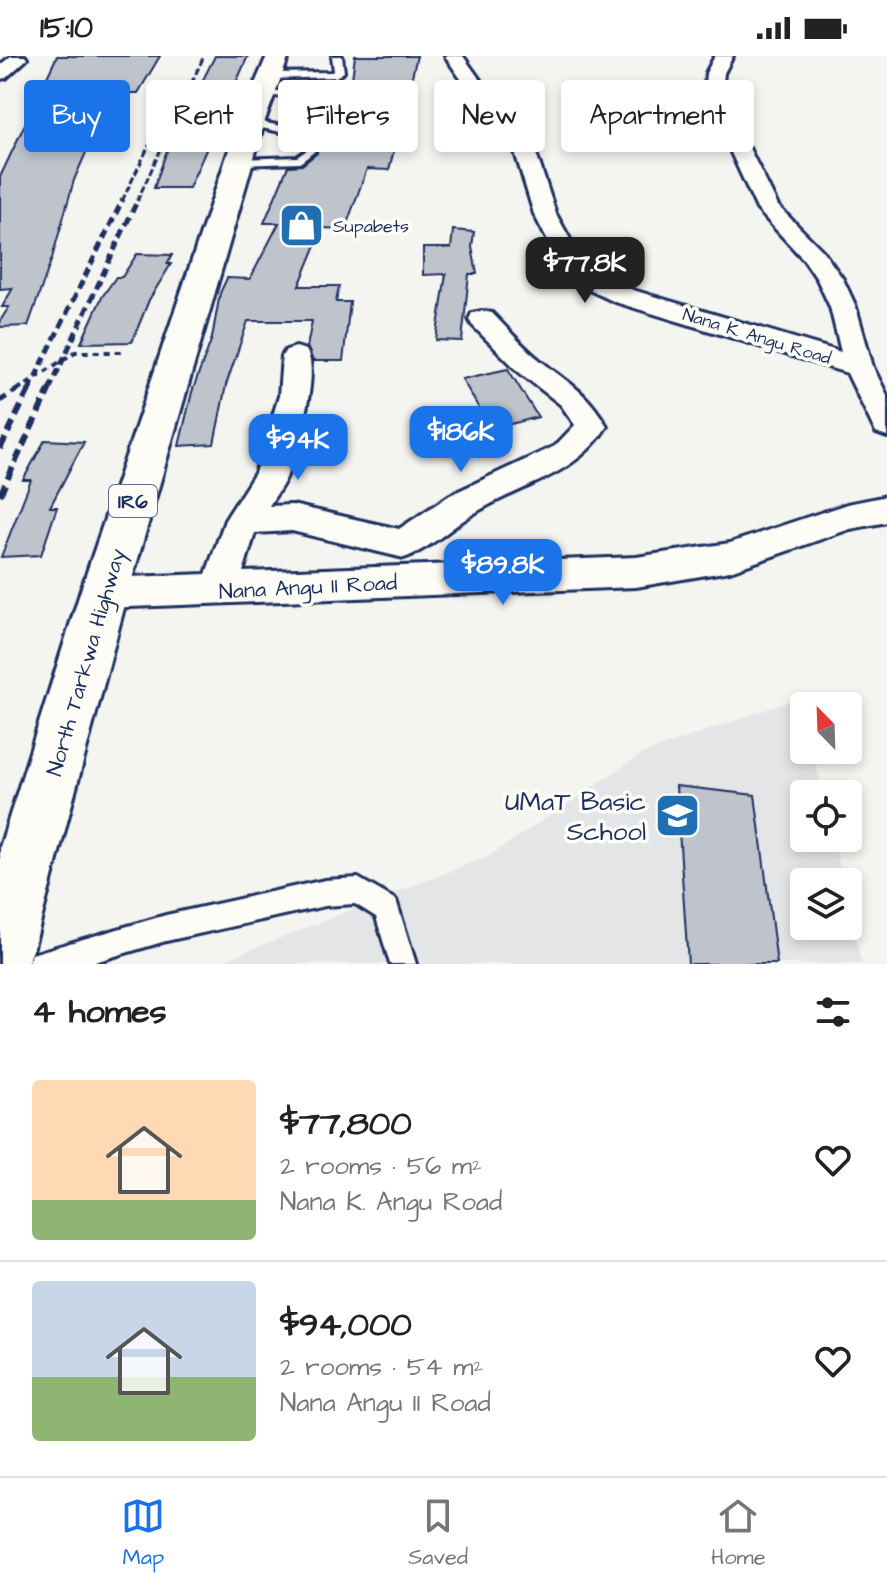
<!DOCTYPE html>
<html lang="en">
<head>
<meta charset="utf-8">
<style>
  :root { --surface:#fff; --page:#f2f2f2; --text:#222; --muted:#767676; --line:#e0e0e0; --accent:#1a73e8 }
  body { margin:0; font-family:"Architects Daughter",sans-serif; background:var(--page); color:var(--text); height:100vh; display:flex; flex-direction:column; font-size:30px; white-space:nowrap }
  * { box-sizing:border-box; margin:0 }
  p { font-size:26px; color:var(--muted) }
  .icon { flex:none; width:44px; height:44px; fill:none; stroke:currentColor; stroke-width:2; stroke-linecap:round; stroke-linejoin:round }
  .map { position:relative; height:908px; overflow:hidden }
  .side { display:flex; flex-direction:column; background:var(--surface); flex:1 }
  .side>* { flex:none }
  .guide { position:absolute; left:24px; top:24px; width:840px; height:72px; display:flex; gap:16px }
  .needle { width:52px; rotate:337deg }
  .tools { position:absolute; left:790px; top:636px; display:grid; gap:16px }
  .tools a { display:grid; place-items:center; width:72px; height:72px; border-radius:8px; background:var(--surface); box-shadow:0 4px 12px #0003; font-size:40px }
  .price { position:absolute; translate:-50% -68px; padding:0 18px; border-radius:16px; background:var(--accent); color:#fff; font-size:26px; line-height:52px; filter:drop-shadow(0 2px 4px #0008) }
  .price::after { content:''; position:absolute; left:50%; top:48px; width:24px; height:18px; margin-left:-12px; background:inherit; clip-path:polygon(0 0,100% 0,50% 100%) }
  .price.selected { background:#222; color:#fff }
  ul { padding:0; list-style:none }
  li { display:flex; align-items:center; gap:24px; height:200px; padding:0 32px }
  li+li { border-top:2px solid var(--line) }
  li span { display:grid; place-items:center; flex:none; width:224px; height:160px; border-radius:8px; color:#555 }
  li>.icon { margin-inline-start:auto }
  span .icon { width:96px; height:96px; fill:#fffc; stroke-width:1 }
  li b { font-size:34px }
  h2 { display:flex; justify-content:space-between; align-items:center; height:96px; padding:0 32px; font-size:34px }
  .tag { padding:0 28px; border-radius:8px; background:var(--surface); box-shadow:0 4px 12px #0003; font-size:28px; line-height:72px }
  .tag.selected { background:var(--accent); color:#fff }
  .status { display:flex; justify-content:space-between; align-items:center; height:56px; padding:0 40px; background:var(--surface); direction:ltr }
  .status svg { height:22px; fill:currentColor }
  .tab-bar { display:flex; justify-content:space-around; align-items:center; height:112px; border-top:2px solid var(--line); background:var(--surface); font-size:22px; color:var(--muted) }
  .tab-bar a { display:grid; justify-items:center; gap:4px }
  .tab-bar .selected { color:var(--accent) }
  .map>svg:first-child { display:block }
</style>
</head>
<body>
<div class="status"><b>15:10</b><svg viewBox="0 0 49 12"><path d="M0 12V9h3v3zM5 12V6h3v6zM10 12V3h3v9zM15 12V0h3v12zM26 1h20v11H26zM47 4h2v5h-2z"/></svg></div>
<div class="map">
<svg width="887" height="908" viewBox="0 0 887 908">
  <rect width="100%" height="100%" fill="#f4f4f1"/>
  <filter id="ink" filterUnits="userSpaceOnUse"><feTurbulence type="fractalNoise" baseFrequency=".0125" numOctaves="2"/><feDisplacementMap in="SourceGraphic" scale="16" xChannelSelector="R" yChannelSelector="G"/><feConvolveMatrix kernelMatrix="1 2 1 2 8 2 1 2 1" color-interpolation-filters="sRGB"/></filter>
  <g filter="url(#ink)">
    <!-- built -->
    <path fill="#e4e5e6" d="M801,641L804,694H813L823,738H804V782H833L843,826H804V870H848V848L862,908H214L489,800L642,698Z"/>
    <!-- building -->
    <path fill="#bfc3cc" stroke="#1b2f5e" stroke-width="2" d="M57,0H160L138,37H116L100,64L74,124L52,202L28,270L0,271V265L9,251H2L13,232L0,233V121Z
      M215,0H248L189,132H154L166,97Z
      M355,0H417L389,114L367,113L345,173L323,172L299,230H339L336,246H350L343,305H313L307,291L312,265H248L226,329L214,388L179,390L192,336L212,282L220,237L227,222L250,223L279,167H264L288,110L302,109L317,97L313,90L324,85L340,23H352Z
      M453,174L474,176L472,191L477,218H469L462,285L436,284L446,218L423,219V192H451Z
      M137,198L172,199L167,208H171L149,244L132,286L81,287L102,241L116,221H122Z
      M508,313L538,361L491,373L462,323Z
      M45,384L84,386L50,451H57L41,499L1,501L31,424H23Z
      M676,730L755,739L777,908H688Z"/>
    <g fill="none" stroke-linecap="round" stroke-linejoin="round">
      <defs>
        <path id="service" d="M332,0H342L344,16L336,21L270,23L265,20L270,17L331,16L334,15Z
          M261,35H322L327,38L322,41L258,40V36Z
          M251,64L307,75L314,78L316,85L311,88L300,80L247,69V65Z
          M310,92L315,95L300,107L239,109L233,106L239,103L297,101Z
          M358,822L396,844L416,908H390L376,861L355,848L325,850L166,885L88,908H29L32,898L42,895L166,859L325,824Z"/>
        <path id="minor" d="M11,0H25L27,3L6,22L0,23V9Z
          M445,0H463L506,60L534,91L556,158L580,201L601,221L633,234L841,296L830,251L817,223L804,204L757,153L704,38L706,17L715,0H733L724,17L722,38L778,150L822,194L843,223L856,251L873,311L887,339V381L876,377L847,317L615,246L583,231L558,205L534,158L514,93L492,68Z
          M482,255L492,257C508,273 523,291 541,305C571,329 586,335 607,370C577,420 519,429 473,458C450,472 430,493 404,502L292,475L255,477L243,516L636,501L730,487L847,448L887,440V466L850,473L730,515L636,531L104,552L91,548L85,537L91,526L104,522L206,518L225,464L255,417L279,340L282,300L286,294L296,291L306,294C321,316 297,392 288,417C284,429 275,439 269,450L292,449L399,473L450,439L555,390L575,369L561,349L520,317L472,269L469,263L472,257Z"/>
        <path id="primary" d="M267,0H289L264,67L128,537L33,894L27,908H0V791L80,537L238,67Z"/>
      </defs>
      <!-- service casing -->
      <use href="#service" stroke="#1b2f5e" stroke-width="6"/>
      <!-- minor casing -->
      <use href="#minor" stroke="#1b2f5e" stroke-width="6"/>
      <!-- primary casing -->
      <use href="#primary" stroke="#1b2f5e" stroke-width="6"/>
      <!-- path-far1 -->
      <path stroke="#1b2f5e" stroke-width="4" stroke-dasharray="6 5" stroke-linecap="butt" d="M17,334L75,296H124"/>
      <!-- path -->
      <path stroke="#1b2f5e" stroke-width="5" stroke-dasharray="8 6" stroke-linecap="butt" d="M0,345L20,332"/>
      <!-- service -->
      <use href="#service" fill="#fdfcf7" fill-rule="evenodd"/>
      <!-- minor -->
      <use href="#minor" fill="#fdfcf7" fill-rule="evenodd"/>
      <!-- primary -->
      <use href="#primary" fill="#fdfcf7" fill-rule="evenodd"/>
      <!-- rail-far2 -->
      <path stroke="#1b2f5e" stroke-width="3" stroke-dasharray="7 3" stroke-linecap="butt" d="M122,145L177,32
        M137,145L204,0"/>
      <!-- rail-far1 -->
      <path stroke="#1b2f5e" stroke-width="5" stroke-dasharray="9 5" stroke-linecap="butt" d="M29,334L123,143
        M49,334L138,143"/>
      <!-- rail -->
      <path stroke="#1b2f5e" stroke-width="6" stroke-dasharray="12 6" stroke-linecap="butt" d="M0,393L30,332
        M0,439L50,332"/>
    </g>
  </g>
  <!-- icons -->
  <defs>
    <symbol id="shop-square" viewBox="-11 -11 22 22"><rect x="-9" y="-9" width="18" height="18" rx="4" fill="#1f6fb2" stroke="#fdfcf7"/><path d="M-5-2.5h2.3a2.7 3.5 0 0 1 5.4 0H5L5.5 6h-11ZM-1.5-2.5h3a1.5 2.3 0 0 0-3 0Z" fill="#fff"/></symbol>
    <symbol id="school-square" viewBox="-11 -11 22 22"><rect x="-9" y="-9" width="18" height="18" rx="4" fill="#1f6fb2" stroke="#fdfcf7"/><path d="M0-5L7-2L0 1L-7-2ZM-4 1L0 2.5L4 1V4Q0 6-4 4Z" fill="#fff"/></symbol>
  </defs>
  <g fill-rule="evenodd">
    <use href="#shop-square" x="276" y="144" width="51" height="51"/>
    <use href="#school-square" x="652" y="734" width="51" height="51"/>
  </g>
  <g text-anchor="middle" stroke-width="7" stroke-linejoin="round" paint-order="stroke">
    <!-- far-poi labels -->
    <g font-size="18" fill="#1b2f5e" stroke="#fdfcf7" text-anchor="start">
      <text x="333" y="176">Supabets</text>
    </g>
    <!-- far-street labels -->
    <g font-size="18" fill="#1b2f5e" stroke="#fdfcf7">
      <text transform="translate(757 280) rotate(17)" y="6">Nana K. Angu Road</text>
    </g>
    <!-- shield labels -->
    <rect fill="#fdfcf7" stroke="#5f6c8c" stroke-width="2" x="109" y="429" width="48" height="32" rx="6"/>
    <g font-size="20" font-weight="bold" fill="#1b2f5e">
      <text x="133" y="452">IR6</text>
    </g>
    <!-- street labels -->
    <g font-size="22" fill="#1b2f5e" stroke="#fdfcf7">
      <text transform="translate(308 530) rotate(-3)" y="8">Nana Angu II Road</text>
      <text transform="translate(85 606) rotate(-74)" y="8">North Tarkwa Highway</text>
    </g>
    <!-- near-poi labels -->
    <g font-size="26" fill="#1b2f5e" stroke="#fdfcf7" text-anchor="end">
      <text x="646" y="754">UMaT Basic<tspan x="646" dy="30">School</tspan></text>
    </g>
  </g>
</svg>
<div class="tools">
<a><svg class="needle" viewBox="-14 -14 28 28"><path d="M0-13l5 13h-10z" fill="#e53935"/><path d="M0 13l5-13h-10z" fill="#767676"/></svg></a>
<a><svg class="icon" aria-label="locate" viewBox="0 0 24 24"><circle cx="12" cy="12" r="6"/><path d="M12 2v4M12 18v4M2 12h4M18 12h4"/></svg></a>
<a><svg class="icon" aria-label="layers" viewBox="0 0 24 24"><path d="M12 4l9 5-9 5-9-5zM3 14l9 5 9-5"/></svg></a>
</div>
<b class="price selected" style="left:585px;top:249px">$77.8K</b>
<b class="price" style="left:461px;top:418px">$186K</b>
<b class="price" style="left:298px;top:426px">$94K</b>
<b class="price" style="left:503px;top:551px">$89.8K</b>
<div class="guide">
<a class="tag selected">Buy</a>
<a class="tag">Rent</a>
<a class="tag">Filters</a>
<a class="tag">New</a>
<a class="tag">Apartment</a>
</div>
</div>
<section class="side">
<h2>4 homes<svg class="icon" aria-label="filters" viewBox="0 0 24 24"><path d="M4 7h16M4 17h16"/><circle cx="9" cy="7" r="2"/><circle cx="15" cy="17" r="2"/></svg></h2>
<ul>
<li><span style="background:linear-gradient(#ffd9b3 75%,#8fb573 0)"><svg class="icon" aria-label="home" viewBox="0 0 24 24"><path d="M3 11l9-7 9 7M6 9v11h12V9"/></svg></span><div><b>$77,800</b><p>2 rooms · 56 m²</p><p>Nana K. Angu Road</p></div><svg class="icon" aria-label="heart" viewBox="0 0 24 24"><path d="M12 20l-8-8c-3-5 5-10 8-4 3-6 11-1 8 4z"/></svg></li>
<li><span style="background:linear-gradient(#c9d6e8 60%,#8fb573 0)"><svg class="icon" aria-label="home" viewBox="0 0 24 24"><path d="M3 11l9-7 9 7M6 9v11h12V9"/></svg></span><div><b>$94,000</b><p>2 rooms · 54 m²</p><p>Nana Angu II Road</p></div><svg class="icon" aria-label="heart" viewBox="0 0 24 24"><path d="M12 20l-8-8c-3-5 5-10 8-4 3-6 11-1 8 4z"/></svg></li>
</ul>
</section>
<nav class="tab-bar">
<a class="selected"><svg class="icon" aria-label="map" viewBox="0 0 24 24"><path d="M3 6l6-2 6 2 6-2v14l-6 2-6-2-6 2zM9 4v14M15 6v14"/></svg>Map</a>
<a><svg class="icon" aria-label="saved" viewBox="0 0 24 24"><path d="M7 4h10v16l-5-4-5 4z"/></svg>Saved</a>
<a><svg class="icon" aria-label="home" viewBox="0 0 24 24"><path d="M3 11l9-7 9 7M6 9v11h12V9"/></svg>Home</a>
</nav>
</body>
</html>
